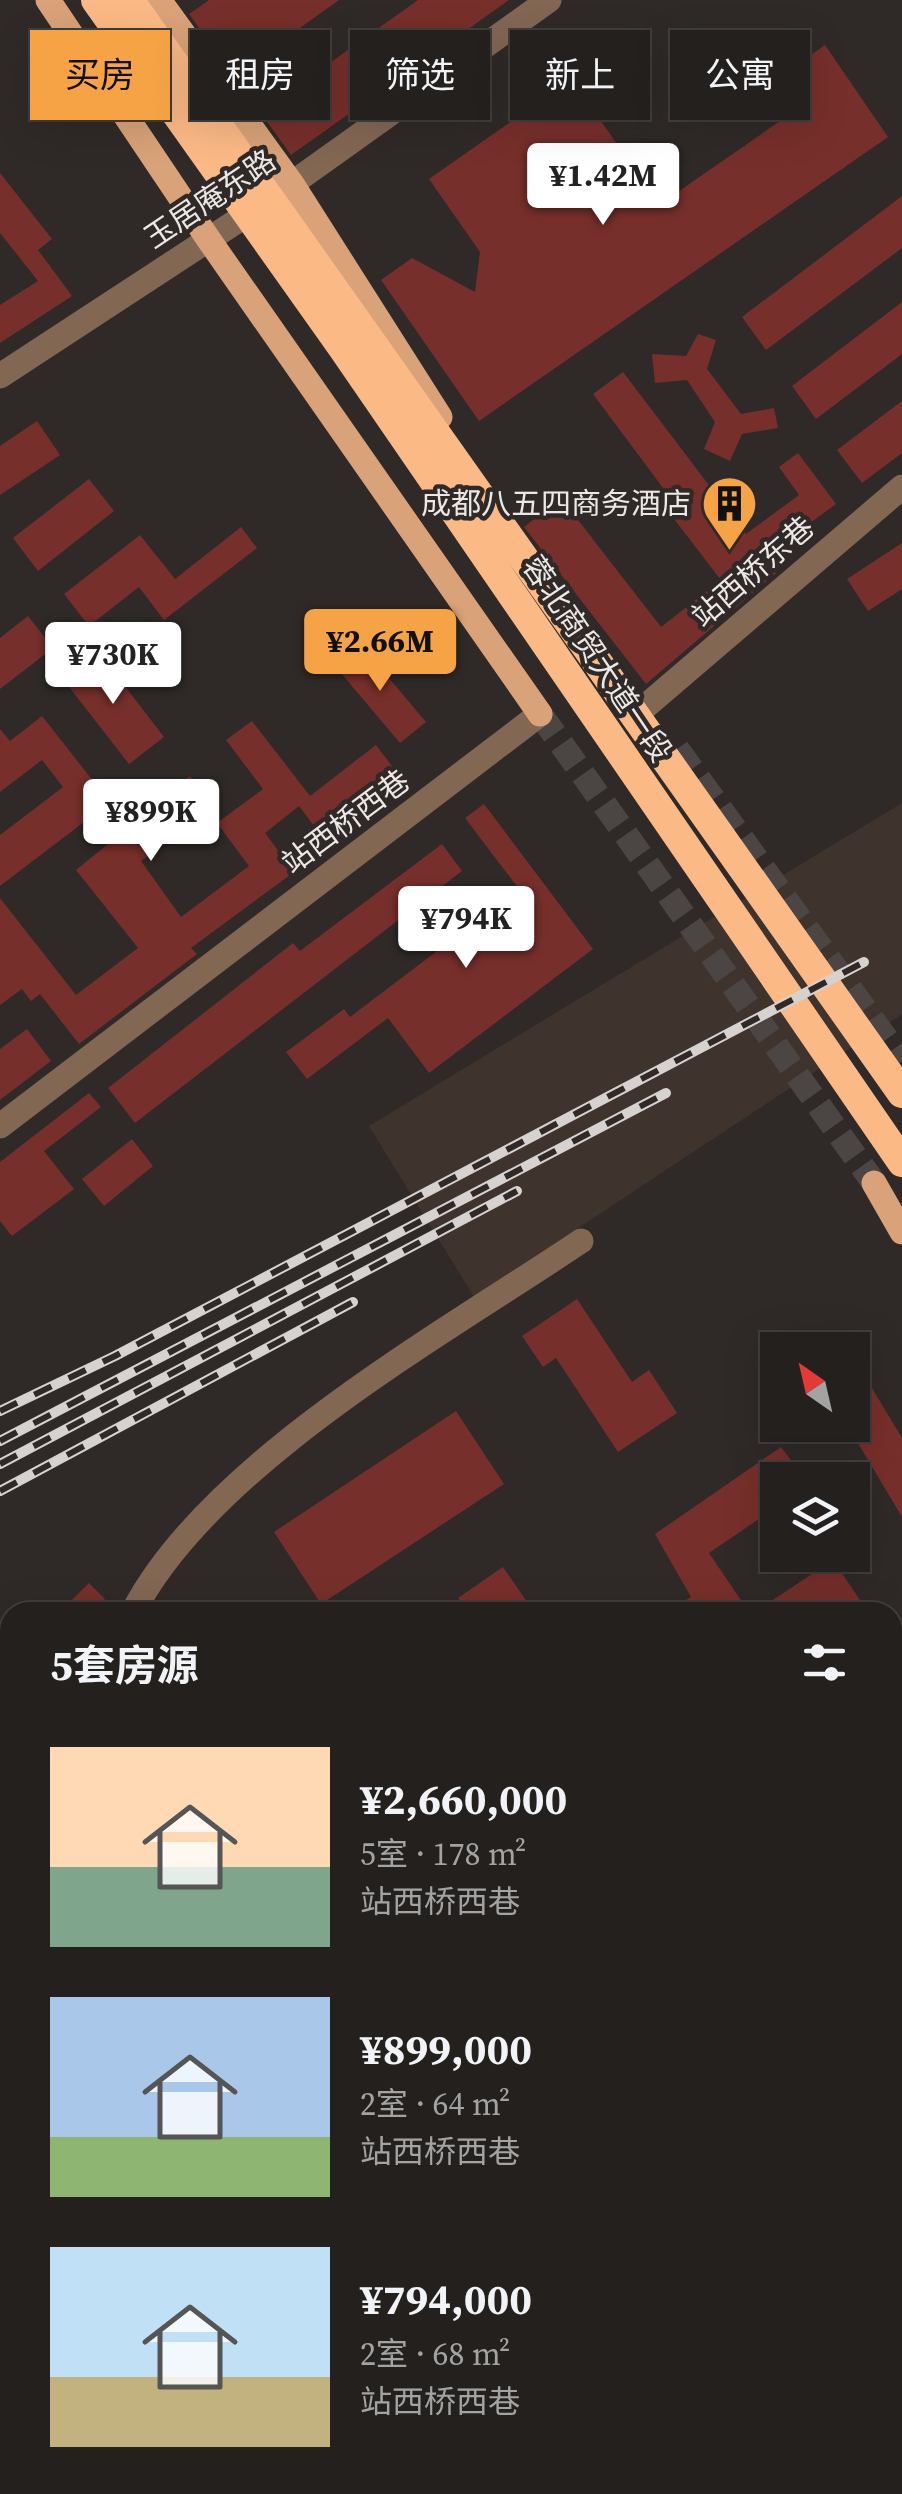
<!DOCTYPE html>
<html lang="zh">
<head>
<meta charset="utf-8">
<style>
  :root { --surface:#23201d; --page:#2f2d2a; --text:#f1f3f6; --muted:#a3a3a4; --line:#403e3b; --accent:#f5a345 }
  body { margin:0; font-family:"Source Serif 4","Noto Sans SC",serif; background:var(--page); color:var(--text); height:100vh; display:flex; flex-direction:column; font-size:38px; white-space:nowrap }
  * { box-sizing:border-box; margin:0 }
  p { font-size:32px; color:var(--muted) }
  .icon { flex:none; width:55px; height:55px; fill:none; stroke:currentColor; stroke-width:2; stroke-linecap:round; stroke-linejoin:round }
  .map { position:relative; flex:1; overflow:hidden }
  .panel { position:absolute; left:0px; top:1602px; width:902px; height:892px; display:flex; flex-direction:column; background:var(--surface); border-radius:30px 30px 0 0; box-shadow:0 10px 40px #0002,0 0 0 2px var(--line) }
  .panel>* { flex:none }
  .guide { position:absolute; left:30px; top:30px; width:842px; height:90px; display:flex; gap:20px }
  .needle { width:65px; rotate:326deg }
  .buttons { position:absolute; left:760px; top:1332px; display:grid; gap:20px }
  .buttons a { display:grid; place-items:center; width:110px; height:110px; border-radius:0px; background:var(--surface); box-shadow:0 10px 40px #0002,0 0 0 2px var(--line); font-size:50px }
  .price { position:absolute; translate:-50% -85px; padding:0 22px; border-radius:10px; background:#fff; color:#222; font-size:32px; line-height:65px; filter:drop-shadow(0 2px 5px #0008) }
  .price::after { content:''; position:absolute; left:50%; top:60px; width:30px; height:22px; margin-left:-15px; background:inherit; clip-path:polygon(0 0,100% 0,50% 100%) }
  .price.selected { background:var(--accent); color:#111 }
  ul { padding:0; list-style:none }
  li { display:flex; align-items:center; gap:30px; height:250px; padding:0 50px }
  li span { display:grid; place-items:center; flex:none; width:280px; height:200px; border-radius:0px; color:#555 }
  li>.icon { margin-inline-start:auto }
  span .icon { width:120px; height:120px; fill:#fffc; stroke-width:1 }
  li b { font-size:42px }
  h2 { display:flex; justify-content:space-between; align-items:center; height:120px; padding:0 50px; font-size:42px }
  .pill { padding:0 35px; border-radius:0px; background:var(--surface); box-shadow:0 10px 40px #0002,0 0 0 2px var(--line); font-size:35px; line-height:90px }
  .pill.selected { background:var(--accent); color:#111 }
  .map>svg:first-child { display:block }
</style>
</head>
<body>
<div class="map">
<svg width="902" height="2494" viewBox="0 0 902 2494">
  <rect width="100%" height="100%" fill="#2f2a27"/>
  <!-- built -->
  <path fill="#3e342d" d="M902,803V1014L474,1297L369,1126Z"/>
  <!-- building -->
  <path fill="#772f2b" d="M209,0H339L269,50L296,87L418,0H509L291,155L189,14Z
    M825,45L888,137L479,421L381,280L412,258L475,292L480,252L429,179L572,79L659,205L796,110L775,80Z
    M0,173L52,239L38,250L72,296L0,343V305L38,281L0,233Z
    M902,196V248L766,350L742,317Z
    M902,302V354L816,419L792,386Z
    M698,334L716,340L707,369L741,414L774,408L778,428L742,434L730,461L704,449L715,422L687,380L655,383L652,354L686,356Z
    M623,372L746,534L799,495L779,467L798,453L836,504L764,557L776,573L646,684L524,527L561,498L661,627L721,580L661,502L669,496L593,394Z
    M902,401V453L862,483L837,450Z
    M37,421L60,455L0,495V446Z
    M89,479L114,511L38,571L13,538Z
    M241,527L257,548L164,620L139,587L89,626L64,594L140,535L175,579Z
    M902,543V589L868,611L847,579Z
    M28,616L53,648L0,689V638Z
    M361,645L426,722L400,743L335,666Z
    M97,650L164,737L129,764L62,678Z
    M42,716L127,824L190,776L213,806L141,861L181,917L249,866L217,823L263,789L226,740L252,721L310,796L376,745L398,774L320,834L299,806L265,833L294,872L191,948L197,954L79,1044L40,994L31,1001L22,989L0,1005V898L76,995L138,948L76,870L108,844L88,819L0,886V835L63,787L42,760L0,792V729L10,741Z
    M484,804L593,949L429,1073L388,1018L307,1079L286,1052L344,1009L350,1017L519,889L465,818Z
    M442,844L462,871L135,1123L108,1088L293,943L300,951Z
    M27,1029L51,1061L0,1100V1049Z
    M89,1093L101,1107L44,1151L74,1189L12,1236L0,1221V1162Z
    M132,1139L153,1166L104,1206L82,1179Z
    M577,1299L632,1382L649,1370L677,1413L618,1452L556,1358L543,1367L522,1336Z
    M852,1355L902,1438V1517L852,1433Z
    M456,1411L504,1484L321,1604L274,1532Z
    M781,1447L806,1480H778V1506L709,1553L749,1612H668L691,1597L655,1534Z
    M833,1560L868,1612H755Z
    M503,1567L534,1612H468L458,1598Z
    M89,1583L105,1599L91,1612H60Z"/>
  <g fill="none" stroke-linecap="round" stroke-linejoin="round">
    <!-- major-tunnel -->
    <path stroke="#4b4644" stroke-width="25" stroke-dasharray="25 12" stroke-linecap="butt" d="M540,714L874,1183
      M677,749L902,1061"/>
    <!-- minor -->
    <path stroke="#826753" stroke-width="25" d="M0,376L269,200L549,0
      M646,706L902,487
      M0,1126L540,714
      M133,1612C210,1463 443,1334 581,1241
      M892,1664L902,1658
      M0,1919L10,1909
      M0,2252L10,2245
      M525,2485L531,2494"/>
    <!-- major -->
    <path stroke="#d9a278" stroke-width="25" d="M48,0L209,240L540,714
      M159,0L292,184L440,417
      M874,1183L902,1232
      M892,2070L902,2064
      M892,2163L902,2157
      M251,2494L264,2485"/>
    <!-- highway -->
    <path stroke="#fbb986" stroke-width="30" d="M96,0L343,348L902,1162
      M129,0L902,1093
      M892,2041L902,2035
      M892,2107L902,2100
      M892,2145L902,2139
      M285,2494L299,2485
      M373,2494L387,2485
      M418,2494L431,2485"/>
    <defs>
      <path id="rail" d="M0,1411L115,1356L864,962
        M0,1441L666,1093
        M0,1464L517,1191
        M0,1491L353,1302"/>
    </defs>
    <!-- rail casing -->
    <use href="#rail" stroke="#d5d2d0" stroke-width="10"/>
    <!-- rail -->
    <use href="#rail" stroke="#2f2a27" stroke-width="6" stroke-dasharray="19" stroke-linecap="butt"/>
  </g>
  <!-- icons -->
  <defs>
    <symbol id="building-pin" viewBox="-11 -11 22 30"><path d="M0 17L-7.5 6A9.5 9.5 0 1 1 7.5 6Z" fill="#f5a345" stroke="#2f2a27"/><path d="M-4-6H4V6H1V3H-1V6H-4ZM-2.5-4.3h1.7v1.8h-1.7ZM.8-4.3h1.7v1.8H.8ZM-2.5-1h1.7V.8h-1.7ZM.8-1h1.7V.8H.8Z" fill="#111"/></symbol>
  </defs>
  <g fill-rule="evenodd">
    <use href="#building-pin" x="698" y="472" width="63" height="86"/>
  </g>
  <g text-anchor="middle" stroke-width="9" stroke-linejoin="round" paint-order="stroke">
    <!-- street labels -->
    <g font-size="30" fill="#ebe8e6" stroke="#2f2a27">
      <text transform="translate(210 199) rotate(-34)" y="10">玉居庵东路</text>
      <text transform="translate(753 572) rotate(-41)" y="10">站西桥东巷</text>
      <text transform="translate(597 659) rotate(56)" y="10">蓉北商贸大道一段</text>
      <text transform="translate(346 822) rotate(-37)" y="10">站西桥西巷</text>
    </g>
    <!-- poi labels -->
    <g font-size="30" fill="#ebe8e6" stroke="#2f2a27" text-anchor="end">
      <text x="691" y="514">成都八五四商务酒店</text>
    </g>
  </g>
</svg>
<div class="buttons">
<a><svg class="needle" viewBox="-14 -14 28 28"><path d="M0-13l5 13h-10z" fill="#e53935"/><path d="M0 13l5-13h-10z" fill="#a3a3a4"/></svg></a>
<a><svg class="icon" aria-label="layers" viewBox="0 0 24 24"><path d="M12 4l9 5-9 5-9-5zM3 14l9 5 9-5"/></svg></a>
</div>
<b class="price" style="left:603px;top:228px">¥1.42M</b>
<b class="price selected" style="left:380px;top:694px">¥2.66M</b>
<b class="price" style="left:113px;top:707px">¥730K</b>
<b class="price" style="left:151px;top:864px">¥899K</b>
<b class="price" style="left:466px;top:971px">¥794K</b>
<div class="guide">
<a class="pill selected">买房</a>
<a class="pill">租房</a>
<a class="pill">筛选</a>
<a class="pill">新上</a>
<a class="pill">公寓</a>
</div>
<section class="panel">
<h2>5套房源<svg class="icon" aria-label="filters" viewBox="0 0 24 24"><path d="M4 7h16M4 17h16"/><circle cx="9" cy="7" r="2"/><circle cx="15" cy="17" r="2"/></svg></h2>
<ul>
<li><span style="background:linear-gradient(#ffd9b3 60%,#7fa58c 0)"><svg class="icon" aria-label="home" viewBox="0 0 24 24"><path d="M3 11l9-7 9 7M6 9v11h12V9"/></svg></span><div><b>¥2,660,000</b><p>5室 · 178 m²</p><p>站西桥西巷</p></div></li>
<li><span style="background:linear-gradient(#a9c7e8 70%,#8fb573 0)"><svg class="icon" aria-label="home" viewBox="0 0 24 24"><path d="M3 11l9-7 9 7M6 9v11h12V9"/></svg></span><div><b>¥899,000</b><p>2室 · 64 m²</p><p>站西桥西巷</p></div></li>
<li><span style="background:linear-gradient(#bfe0f5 65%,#c2b280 0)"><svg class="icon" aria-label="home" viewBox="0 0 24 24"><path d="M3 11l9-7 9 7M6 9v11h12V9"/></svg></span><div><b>¥794,000</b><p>2室 · 68 m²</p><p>站西桥西巷</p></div></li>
</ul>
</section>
</div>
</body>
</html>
